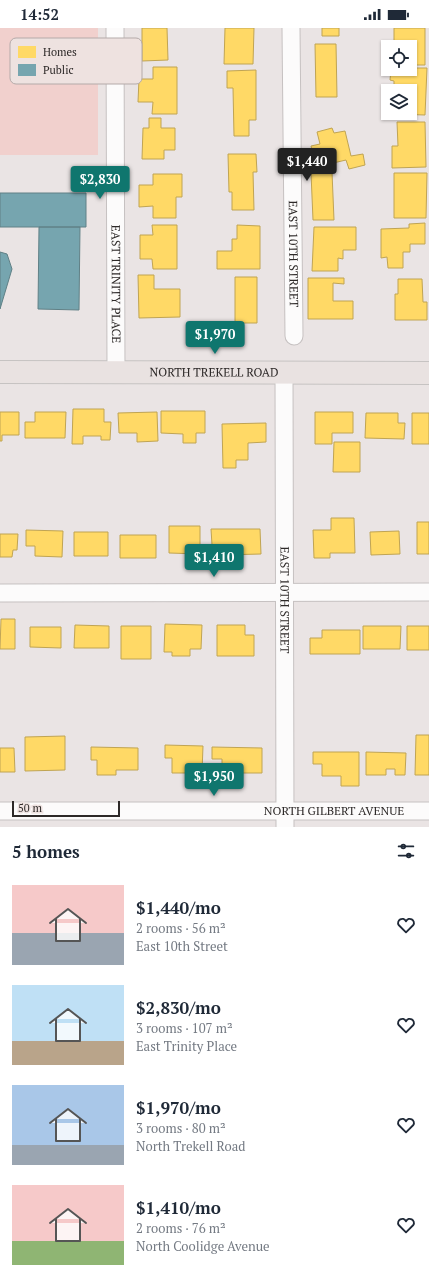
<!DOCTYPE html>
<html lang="en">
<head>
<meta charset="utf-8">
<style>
  :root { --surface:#fff; --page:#f2f2f3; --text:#1f2937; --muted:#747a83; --accent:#0f766e }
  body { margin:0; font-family:"PT Serif",serif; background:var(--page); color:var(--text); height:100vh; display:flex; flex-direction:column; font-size:15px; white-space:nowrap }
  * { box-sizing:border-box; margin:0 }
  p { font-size:13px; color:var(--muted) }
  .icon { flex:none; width:22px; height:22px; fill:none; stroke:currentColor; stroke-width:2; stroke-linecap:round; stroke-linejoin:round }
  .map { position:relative; height:799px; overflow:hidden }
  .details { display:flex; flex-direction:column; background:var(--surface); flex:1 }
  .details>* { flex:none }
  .fabs { position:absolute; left:381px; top:12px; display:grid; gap:8px }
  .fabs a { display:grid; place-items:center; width:36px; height:36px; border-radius:0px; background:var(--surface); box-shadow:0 1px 3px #0004; font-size:20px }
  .scale { position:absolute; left:12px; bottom:10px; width:108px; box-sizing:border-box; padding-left:4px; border:2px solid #2d2928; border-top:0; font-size:11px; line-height:14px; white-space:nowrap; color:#2d2928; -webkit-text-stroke:3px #eee2e0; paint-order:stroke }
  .price { position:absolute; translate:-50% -34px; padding:0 9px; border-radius:4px; background:var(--accent); color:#fff; font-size:13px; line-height:26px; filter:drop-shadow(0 1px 2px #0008) }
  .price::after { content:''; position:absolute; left:50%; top:24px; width:12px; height:9px; margin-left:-6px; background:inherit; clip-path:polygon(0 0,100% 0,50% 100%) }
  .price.selected { background:#222; color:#fff }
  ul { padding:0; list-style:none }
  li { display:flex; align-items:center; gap:12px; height:100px; padding:0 12px }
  li span { display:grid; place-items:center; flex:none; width:112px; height:80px; border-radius:0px; color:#555 }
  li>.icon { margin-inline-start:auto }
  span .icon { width:48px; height:48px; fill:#fffc; stroke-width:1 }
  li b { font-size:17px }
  h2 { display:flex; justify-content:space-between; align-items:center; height:48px; padding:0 12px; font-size:17px }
  .status { display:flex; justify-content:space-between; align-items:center; height:28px; padding:0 20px; background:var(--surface); direction:ltr }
  .status svg { height:11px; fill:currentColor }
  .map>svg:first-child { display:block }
</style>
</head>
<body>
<div class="status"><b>14:52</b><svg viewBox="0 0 49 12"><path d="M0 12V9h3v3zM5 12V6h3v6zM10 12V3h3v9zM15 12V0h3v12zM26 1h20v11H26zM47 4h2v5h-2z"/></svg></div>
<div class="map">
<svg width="429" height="799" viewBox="0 0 429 799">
  <rect width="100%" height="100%" fill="#eae4e4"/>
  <!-- green -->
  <path fill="#f1d0cd" d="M0,0H98V127H0Z"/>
  <!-- homes -->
  <path fill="#ffd966" stroke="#c0a453" d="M142,0H167L168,32L142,33Z
    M225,0H254L253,36H224Z
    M322,0H339V8H322Z
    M394,0H425V37H410V19H394Z
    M315,16H336L337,69H316Z
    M153,39H177V86H152L153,74H138L139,51H153Z
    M410,40H427L425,87L393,86V85H410V63H394V53L390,52L391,41H410Z
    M256,42V92H249V108H234L233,60H227V43Z
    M149,90H161V100H175V122H164V131H142L143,100H149Z
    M397,94H425L426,139L392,140V118H398Z
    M332,100L334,105L345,103L351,128L363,126L365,137L349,141L346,132L316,139L311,118L320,116L317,104Z
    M228,126H256L257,144H253L254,182H232V164H229Z
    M332,144L334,192H313L311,145Z
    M394,145H427L426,190H394Z
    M153,146H182V169H176V190H153V178L139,179V157H153Z
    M425,195V216H410V224H403V240H388L387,229L381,230V201L409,200V196Z
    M152,197H177V241H153L152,231H140V207H153Z
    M237,197L260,198V241H217V223H232V211H237Z
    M314,199H356V222H343V231L338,230V243H312Z
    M138,247H154V261H180V289L139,290Z
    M235,249H257V295H235Z
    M308,250H344V256L333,255V273H353V291H308Z
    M398,251H422L423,274H427V292H395V266H398Z
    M73,381H104V394H111L110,412H101V408H83V416H72Z
    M161,383H205V405H196V415H183V406L161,405Z
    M0,384H19V407H2V413H0Z
    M35,384H66L65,410H25V394H35Z
    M157,384L158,413L137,414V405H119L118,385Z
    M315,384H353V405H332V416H315Z
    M366,385H398V395H405L404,411L365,410Z
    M412,385H429V416H412Z
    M266,395V414L248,415V432H236V440H223L222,396Z
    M334,414H360V444H333Z
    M331,490H354L355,525H330V530H314L313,502H331Z
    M417,494H429V526H417Z
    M169,498H200V526L169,525Z
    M211,501H260L261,526L221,527V517H212Z
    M26,502L63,503L62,529L35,528V518H26Z
    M399,503L400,526L371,527L370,504Z
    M74,504H108V528H74Z
    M0,506H18L17,522H13L12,529H0Z
    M120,507H156V530H120Z
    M1,591H15V621H0Z
    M165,596L202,597L201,621H190V628H172V624H164Z
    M75,597L109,598V620H74Z
    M217,597H245V607H254V628H217Z
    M121,598H151V631H121Z
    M363,598H401L400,621H363Z
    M407,598H429V622H407Z
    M30,599H61V620L30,619Z
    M322,602H360V626H310V610H322Z
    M416,707H429V747H415Z
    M65,708V742L25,743V709Z
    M165,717L203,718L202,745H172V730H165Z
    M91,719L138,720V742H116V747H97V732H91Z
    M212,719L262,720V745H222V731H212Z
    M0,720H14L15,744H0Z
    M313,724H359V758H341V748H322V736H313Z
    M366,724L406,725L405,747H395V741H386V747H366Z"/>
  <!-- public -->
  <path fill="#76a5af" stroke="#608086" d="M0,165H86V199H0Z
    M39,199H80L79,282L38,281Z
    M0,224L7,226L12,241L0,281Z"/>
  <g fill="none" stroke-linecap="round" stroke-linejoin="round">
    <defs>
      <g id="minor">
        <path id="s1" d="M115,0L116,344"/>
        <path id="s2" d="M291,0L294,308"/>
        <path id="s3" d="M284,344L285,799"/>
        <path d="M0,565L429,564"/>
        <path id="s4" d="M0,783H429"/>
      </g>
      <g id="major">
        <path id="s5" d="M0,344L429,345"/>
      </g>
    </defs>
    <!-- minor casing -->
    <use href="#minor" stroke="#c6c1c1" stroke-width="19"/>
    <!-- major casing -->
    <use href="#major" stroke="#c6c3c2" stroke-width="24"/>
    <!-- minor -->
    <use href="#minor" stroke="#fcfbfb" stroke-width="17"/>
    <!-- major -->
    <use href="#major" stroke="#e9e2e1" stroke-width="22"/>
  </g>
  <g text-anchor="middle" stroke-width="4" stroke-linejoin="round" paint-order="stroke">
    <!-- street labels -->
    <g font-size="12" fill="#2d2928" stroke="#eee2e0">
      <text dy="4" stroke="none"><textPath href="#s2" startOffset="226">EAST 10TH STREET</textPath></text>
      <text dy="4" stroke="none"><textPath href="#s1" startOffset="256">EAST TRINITY PLACE</textPath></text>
      <text dy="4" stroke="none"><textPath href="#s5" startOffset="214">NORTH TREKELL ROAD</textPath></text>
      <text dy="4" stroke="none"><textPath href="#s3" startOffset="228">EAST 10TH STREET</textPath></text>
      <text dy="4" stroke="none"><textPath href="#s4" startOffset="334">NORTH GILBERT AVENUE</textPath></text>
    </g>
  </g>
  <!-- legend -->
  <rect x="10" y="10" width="132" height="46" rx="6" fill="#eee2e0" stroke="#b4aaa9" stroke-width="1"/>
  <rect x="18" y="18" width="18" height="12" fill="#ffd966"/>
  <rect x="18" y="36" width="18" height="12" fill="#76a5af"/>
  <g font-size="11" fill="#2d2928">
    <text x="43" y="28">Homes</text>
    <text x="43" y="46">Public</text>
  </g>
</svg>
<div class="fabs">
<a><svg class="icon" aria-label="locate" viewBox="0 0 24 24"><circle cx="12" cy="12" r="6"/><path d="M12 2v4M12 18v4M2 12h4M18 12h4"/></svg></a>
<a><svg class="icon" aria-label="layers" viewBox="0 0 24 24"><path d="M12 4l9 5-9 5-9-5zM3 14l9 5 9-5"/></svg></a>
</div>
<div class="scale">50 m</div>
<b class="price selected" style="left:307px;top:154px">$1,440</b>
<b class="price" style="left:100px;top:172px">$2,830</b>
<b class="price" style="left:215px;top:327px">$1,970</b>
<b class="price" style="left:214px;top:550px">$1,410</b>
<b class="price" style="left:214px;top:769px">$1,950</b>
</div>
<section class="details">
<h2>5 homes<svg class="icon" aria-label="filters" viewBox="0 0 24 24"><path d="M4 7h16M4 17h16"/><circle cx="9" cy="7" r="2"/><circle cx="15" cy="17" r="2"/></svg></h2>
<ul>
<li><span style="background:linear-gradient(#f6c9c9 60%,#9aa5b1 0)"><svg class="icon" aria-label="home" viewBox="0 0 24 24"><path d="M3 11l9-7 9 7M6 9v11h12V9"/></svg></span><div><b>$1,440/mo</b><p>2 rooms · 56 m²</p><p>East 10th Street</p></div><svg class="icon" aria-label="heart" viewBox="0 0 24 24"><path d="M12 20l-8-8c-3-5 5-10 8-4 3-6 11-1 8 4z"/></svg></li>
<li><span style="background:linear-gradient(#bfe0f5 70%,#b9a48a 0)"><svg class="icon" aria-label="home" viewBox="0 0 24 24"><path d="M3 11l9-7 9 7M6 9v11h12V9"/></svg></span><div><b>$2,830/mo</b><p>3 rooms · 107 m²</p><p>East Trinity Place</p></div><svg class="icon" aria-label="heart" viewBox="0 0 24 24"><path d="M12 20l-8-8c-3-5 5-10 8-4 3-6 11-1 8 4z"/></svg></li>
<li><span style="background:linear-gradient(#a9c7e8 75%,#9aa5b1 0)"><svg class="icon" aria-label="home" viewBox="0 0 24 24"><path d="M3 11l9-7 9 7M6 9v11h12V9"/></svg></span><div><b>$1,970/mo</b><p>3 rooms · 80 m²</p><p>North Trekell Road</p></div><svg class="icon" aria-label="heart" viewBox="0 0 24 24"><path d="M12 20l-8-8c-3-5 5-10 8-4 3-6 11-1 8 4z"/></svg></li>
<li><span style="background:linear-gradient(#f6c9c9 70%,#8fb573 0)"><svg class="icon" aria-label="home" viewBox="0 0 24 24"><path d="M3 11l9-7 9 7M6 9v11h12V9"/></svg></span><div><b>$1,410/mo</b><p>2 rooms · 76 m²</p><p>North Coolidge Avenue</p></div><svg class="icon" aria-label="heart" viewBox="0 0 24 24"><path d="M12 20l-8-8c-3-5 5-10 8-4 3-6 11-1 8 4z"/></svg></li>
</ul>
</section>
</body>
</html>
